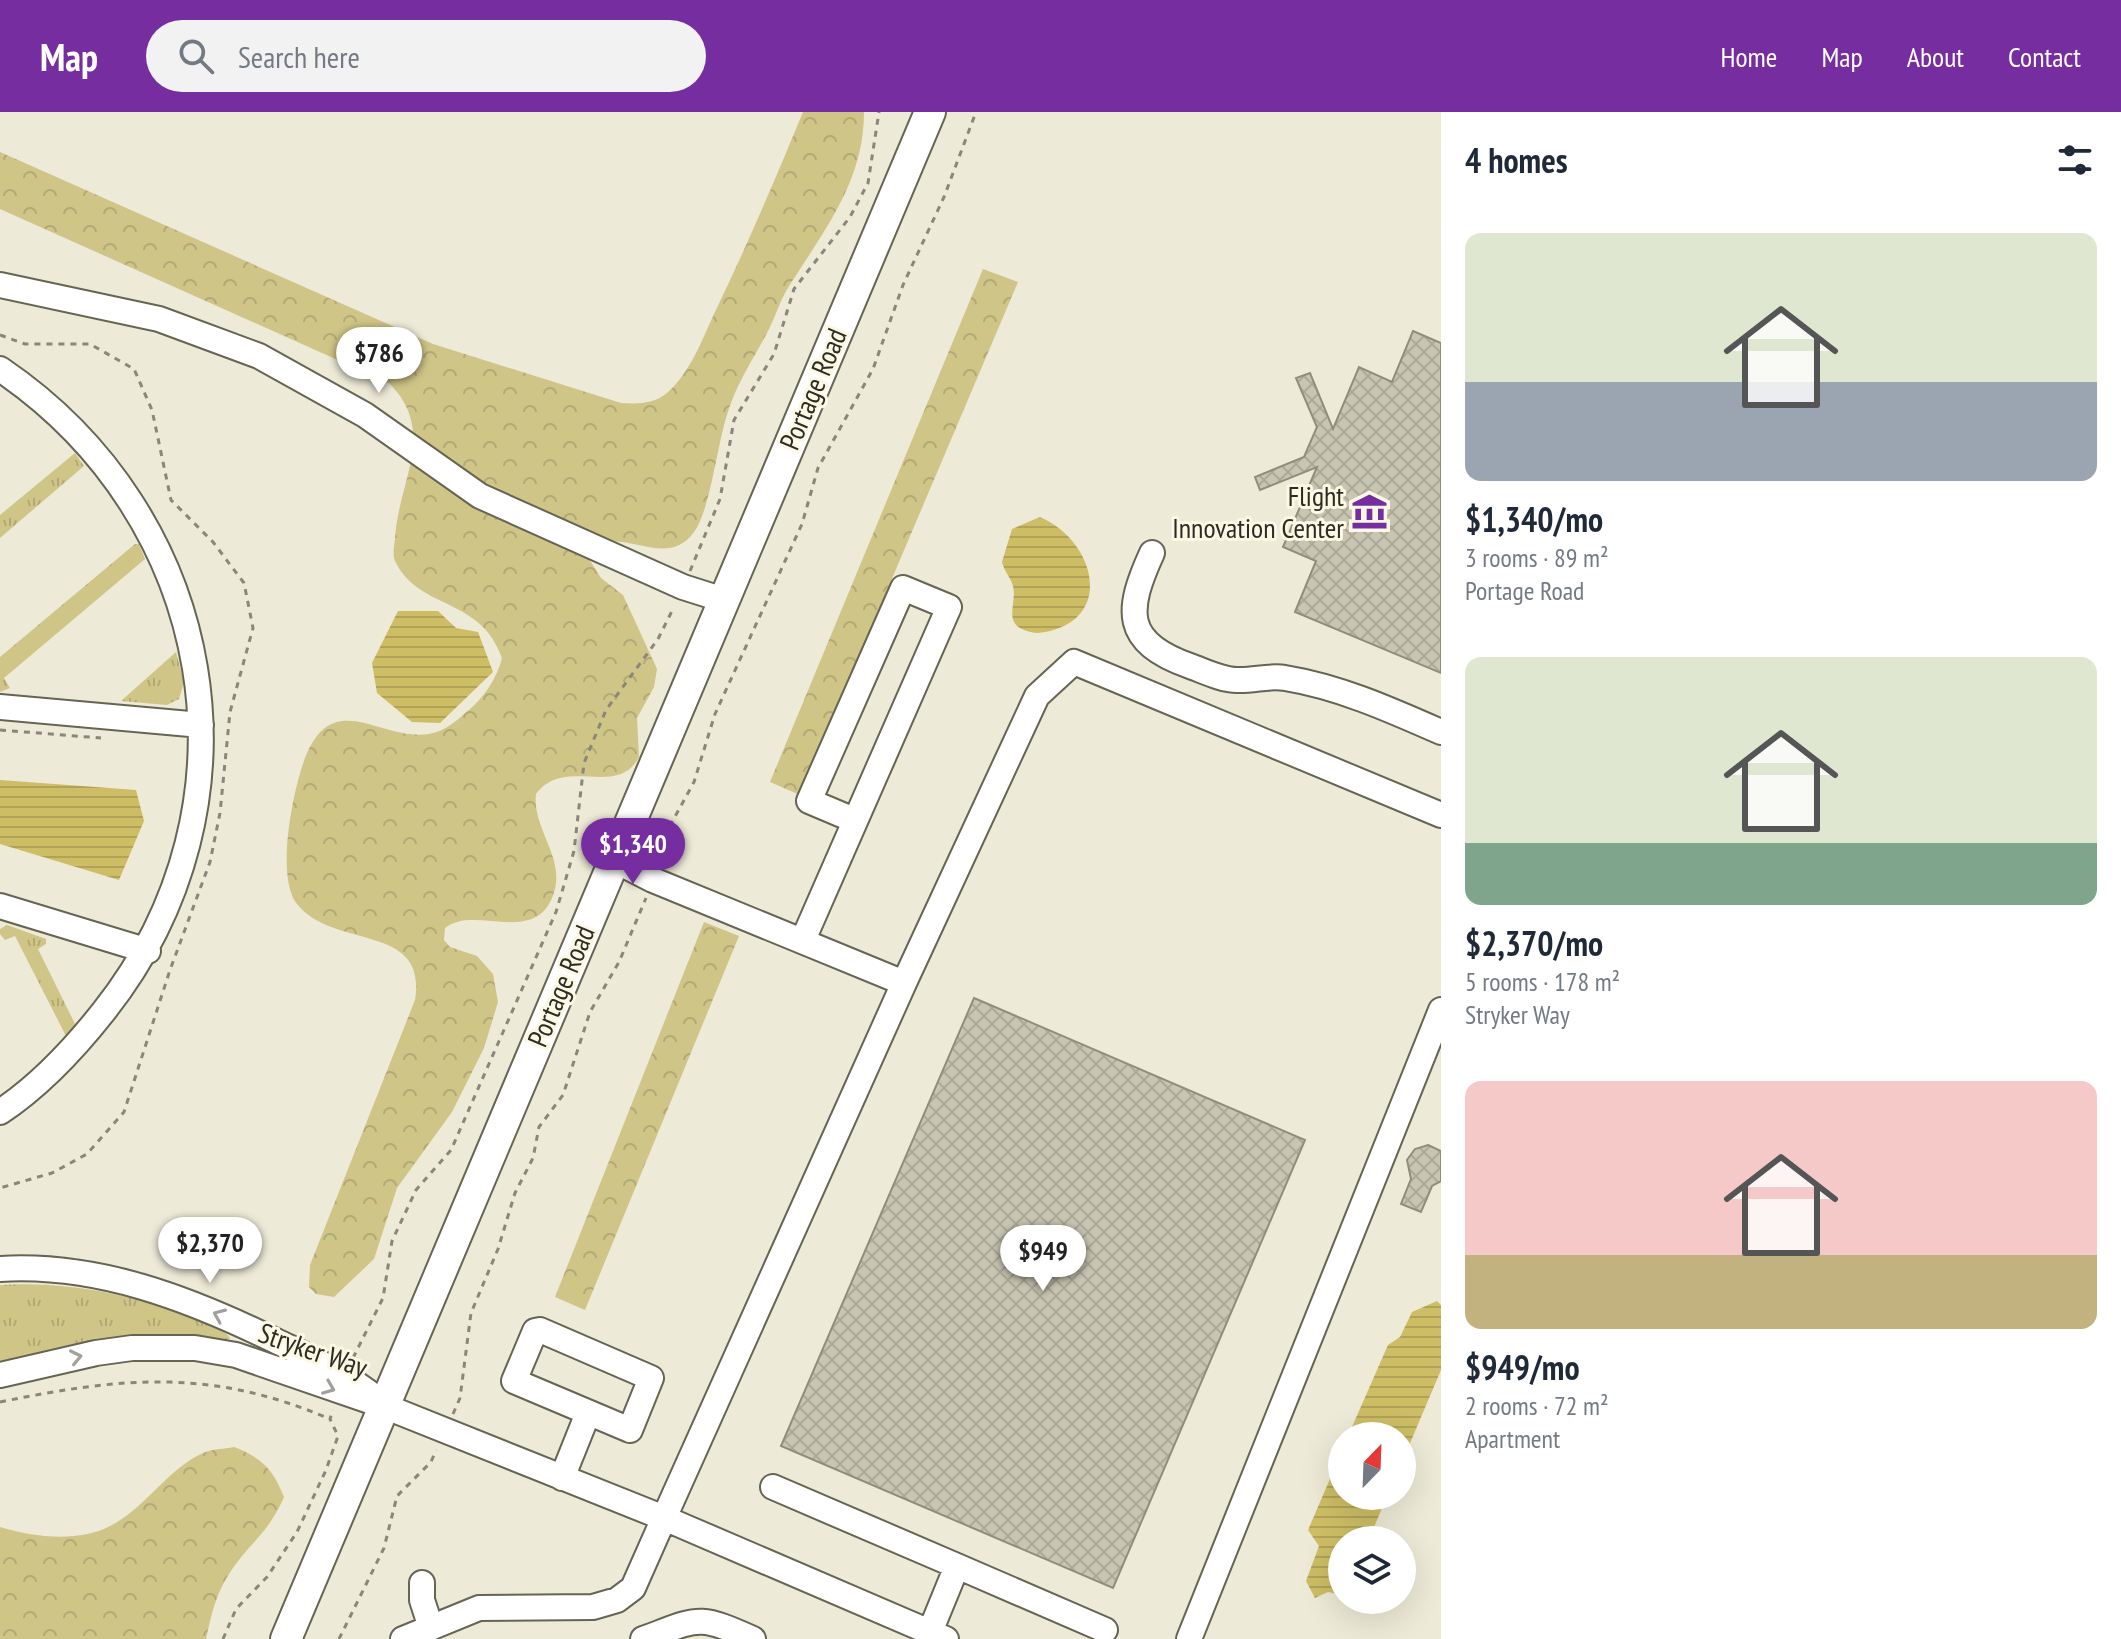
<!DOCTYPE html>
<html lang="en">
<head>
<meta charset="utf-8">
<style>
  :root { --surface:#fff; --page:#f2f2f3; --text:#1f2937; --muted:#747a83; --accent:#762d9f }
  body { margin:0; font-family:"PT Sans Narrow",sans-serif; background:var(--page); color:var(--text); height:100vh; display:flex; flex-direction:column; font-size:30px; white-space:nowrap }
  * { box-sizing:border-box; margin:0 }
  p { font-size:26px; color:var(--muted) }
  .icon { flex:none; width:44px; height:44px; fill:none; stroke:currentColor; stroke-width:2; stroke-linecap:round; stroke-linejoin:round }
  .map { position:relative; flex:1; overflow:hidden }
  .drawer { display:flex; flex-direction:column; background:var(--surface); width:680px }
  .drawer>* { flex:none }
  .needle { width:52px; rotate:23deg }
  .fabs { position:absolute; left:1328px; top:1310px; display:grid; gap:16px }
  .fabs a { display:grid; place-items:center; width:88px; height:88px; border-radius:50%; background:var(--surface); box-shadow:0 8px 32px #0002; font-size:40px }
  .price { position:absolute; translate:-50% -68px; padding:0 18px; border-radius:28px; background:#fff; color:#222; font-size:26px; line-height:52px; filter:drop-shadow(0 2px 4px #0008) }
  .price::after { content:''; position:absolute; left:50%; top:48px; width:24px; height:18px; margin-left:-12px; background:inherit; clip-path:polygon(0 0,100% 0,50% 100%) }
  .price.selected { background:var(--accent); color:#fff }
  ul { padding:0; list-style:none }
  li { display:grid; align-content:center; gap:16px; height:424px; padding:0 24px }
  li span { display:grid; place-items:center; height:248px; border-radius:16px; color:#555 }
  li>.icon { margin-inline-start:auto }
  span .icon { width:144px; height:144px; fill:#fffc; stroke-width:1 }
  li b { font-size:34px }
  h2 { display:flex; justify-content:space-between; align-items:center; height:96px; padding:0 24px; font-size:34px }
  header { display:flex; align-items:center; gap:48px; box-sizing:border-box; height:112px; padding:0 40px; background:var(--accent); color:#fff }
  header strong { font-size:38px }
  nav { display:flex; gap:44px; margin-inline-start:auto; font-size:28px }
  .search { width:560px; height:72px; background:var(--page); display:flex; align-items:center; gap:20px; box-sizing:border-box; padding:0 28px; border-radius:44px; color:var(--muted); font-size:30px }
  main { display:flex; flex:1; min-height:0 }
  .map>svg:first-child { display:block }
</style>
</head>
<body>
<header>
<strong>Map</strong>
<div class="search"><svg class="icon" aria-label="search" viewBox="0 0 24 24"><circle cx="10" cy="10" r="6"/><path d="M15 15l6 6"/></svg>Search here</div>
<nav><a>Home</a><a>Map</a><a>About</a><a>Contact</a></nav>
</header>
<main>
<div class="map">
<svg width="1441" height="1527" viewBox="0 0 1441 1527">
  <defs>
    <pattern id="grass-tufts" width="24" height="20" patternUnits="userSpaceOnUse" patternTransform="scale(2)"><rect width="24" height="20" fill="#cfc587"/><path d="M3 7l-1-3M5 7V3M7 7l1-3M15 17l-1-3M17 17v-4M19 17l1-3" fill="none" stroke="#b2a974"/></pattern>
    <pattern id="forest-crowns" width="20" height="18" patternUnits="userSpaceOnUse" patternTransform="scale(2)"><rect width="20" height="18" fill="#cfc587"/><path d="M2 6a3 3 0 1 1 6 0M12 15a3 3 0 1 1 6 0" fill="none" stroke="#b2a974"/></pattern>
    <pattern id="water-rules" width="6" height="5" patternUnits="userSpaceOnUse" patternTransform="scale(2)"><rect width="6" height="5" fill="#cdbe65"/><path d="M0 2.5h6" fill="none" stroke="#b0a358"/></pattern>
    <pattern id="building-cross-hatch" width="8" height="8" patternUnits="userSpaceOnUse" patternTransform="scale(2)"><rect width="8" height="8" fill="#c8c5b2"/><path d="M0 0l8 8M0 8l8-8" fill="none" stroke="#aca999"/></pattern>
  </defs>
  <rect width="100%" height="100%" fill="#edead7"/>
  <!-- grass -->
  <path fill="url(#grass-tufts)" d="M75,341L84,354L0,426V403Z
    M135,432H139L145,447L4,566L10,576L0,580V545Z
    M176,540L184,570L179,587L167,593L121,589Z
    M7,813L46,827V832L38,837L80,922L68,928L15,824L5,828L0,822V817Z
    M0,1173C68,1169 136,1183 199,1208C210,1213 223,1216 230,1226L227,1231L0,1256Z"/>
  <!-- forest -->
  <path fill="url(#forest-crowns)" d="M803,0H864C864,68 826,116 791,171C782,184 777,200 770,215C757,241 741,264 731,291C717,326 712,395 694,420C668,456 631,420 598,432L589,447L601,466L623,483L657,557L654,575L637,606L639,645C617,687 565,643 536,682C532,715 563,743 555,777C539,838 475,791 445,816L444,828L450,835L477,844L493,862L498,890L484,936L452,1000L397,1076L374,1147L334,1185L316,1182L309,1175L310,1153L415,888C428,810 333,838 297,792C276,766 292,685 302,655C329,570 379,630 429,622C446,619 457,608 470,597C485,584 497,566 502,546C481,485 420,498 396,451C392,444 394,435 395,427C398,369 438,320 389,271L0,97V40L433,232L621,291C638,292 654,292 667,281C690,261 702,228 714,202C746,136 775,68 803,0Z
    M983,157L1018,170L800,683L770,670Z
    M704,810L739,824L585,1198L555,1185Z
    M234,1335C262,1346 273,1357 284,1385C268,1422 249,1431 229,1462C216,1482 211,1503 206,1527H0V1415C33,1425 78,1431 110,1414C146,1396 167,1357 203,1341C212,1337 224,1337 234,1335Z"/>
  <!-- water -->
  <path fill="url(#water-rules)" d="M1040,405C1098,430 1116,513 1037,521C998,516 1018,493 1013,474C1011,466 1004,459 1002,450L1012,417Z
    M398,499H438L456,516L478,520L493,560L440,611L412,610L377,581L372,551Z
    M0,668L136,678L144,709L119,768L0,732Z
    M1437,1189L1441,1193V1258L1402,1350V1324H1348L1388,1233L1400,1225L1412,1200Z
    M1342,1339V1384H1387L1372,1420L1374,1428H1342V1483L1328,1480L1315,1486L1306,1469L1319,1434L1308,1418Z"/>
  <!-- building -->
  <path fill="url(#building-cross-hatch)" stroke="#908d7b" stroke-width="2" d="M1413,219L1441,231V561L1295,500L1316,449L1283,435L1317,355L1260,378L1255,365L1304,345L1317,315L1296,266L1310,261L1333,317L1359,255L1392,270Z
    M974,886L1305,1028L1113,1476L781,1334Z
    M1428,1033L1441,1039V1069L1432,1074L1421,1100L1401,1092L1411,1067L1407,1048L1415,1037Z"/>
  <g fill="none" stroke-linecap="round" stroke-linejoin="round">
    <defs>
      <path id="minor" d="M0,173L159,207L259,244L365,303L480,384L683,475L724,488
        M0,257C217,404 268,692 104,899C74,937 41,973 0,1000
        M1152,441C1126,498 1122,530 1190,554C1204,559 1222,568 1237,568C1253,569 1270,563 1285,566C1340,575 1391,598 1441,620
        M0,595L201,613
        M614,748L653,768L904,871L1037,584L1074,550L1441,703
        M0,794L148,839
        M803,828L949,495L903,476L809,689L854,708
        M904,871L664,1406L946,1527
        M0,1157C98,1151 190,1187 276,1229C313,1247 345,1261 377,1287
        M540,1218L651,1266L630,1318L514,1269L535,1219Z
        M0,1263L96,1241L132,1236H195L236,1243L384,1294L664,1406L633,1476L617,1488L593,1495L479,1496L403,1527
        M562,1366L588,1301
        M773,1375L957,1454L930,1520
        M957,1454L1105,1518
        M422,1471V1488L431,1516
        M643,1527C700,1506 697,1502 753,1527
        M1189,1527L1441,898"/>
      <path id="major" d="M286,1527L930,0"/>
    </defs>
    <!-- minor casing -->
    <use href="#minor" stroke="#666453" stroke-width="28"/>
    <!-- major casing -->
    <use href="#major" stroke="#666453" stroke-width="34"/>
    <!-- path -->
    <path stroke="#89877a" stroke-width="3" stroke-dasharray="6 6" stroke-linecap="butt" d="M0,223L25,232H90L134,257L152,298L171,388L213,430L244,471L253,516L230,600L220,701L210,750L170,858L124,1000L87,1042L52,1061L0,1076
      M690,459L720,387L734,308L774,242L794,177L850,105L868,71L879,0
      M0,618L101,626
      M660,749L672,710L694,670L715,602L802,412L818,356L873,257L903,173L944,85L976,0
      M353,1246L383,1186L392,1129L416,1078L451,1038L556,800L574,739L584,651L606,598L658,527L674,495
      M0,1290C123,1265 211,1256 330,1307
      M453,1302L460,1286L471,1201L498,1137L515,1081L533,1046L539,1015L563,983L590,900L619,850L646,786
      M223,1527L236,1497L267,1465L297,1420L326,1358L338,1324L330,1307L333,1298
      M339,1527L384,1436L397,1384L431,1350L436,1338"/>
    <!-- minor -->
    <use href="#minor" stroke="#fff" stroke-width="24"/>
    <!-- major -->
    <use href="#major" stroke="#fff" stroke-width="30"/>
  </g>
  <!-- one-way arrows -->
  <defs><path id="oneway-chevron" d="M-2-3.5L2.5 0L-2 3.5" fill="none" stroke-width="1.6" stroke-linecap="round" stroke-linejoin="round" transform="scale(2)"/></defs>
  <g stroke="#a0a09c">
    <use href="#oneway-chevron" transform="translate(219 1203) rotate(-157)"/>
    <use href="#oneway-chevron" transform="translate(76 1245) rotate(-12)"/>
    <use href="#oneway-chevron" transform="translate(329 1276) rotate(22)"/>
  </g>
  <!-- icons -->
  <defs>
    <symbol id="museum-bare" viewBox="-9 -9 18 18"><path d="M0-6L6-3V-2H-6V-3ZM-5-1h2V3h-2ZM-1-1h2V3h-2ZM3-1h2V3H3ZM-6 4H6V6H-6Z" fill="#762d9f" stroke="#fbf8e4" stroke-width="2.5" paint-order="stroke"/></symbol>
  </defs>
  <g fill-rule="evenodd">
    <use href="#museum-bare" x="1344" y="374" width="51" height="51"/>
  </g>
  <g text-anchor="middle" stroke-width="6" stroke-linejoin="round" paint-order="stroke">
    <!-- street labels -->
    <g font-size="28" fill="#2c2b24" stroke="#fbf8e4">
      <text transform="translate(813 277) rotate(-67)" y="10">Portage Road</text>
      <text transform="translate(561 874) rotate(-67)" y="10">Portage Road</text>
      <text transform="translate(313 1238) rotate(19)" y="10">Stryker Way</text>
    </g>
    <!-- poi labels -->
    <g font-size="28" fill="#2c2b24" stroke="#fbf8e4" text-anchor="end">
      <text x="1344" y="394">Flight<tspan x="1344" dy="32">Innovation Center</tspan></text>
    </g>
  </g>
</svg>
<div class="fabs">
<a><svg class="needle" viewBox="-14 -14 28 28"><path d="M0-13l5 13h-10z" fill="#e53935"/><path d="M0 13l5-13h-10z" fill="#747a83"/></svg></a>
<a><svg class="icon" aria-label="layers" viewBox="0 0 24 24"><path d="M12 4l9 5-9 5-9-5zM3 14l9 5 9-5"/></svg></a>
</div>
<b class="price" style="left:379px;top:283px">$786</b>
<b class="price selected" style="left:633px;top:774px">$1,340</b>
<b class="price" style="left:210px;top:1173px">$2,370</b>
<b class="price" style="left:1043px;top:1181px">$949</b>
</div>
<section class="drawer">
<h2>4 homes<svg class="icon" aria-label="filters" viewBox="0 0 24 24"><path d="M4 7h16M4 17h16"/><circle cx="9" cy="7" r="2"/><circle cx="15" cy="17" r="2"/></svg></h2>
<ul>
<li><span style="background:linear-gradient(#dfe7d0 60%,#9aa5b1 0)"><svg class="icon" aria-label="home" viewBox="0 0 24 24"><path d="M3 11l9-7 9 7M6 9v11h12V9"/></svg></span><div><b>$1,340/mo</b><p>3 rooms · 89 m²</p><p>Portage Road</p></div></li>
<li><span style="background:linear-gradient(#dfe7d0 75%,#7fa58c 0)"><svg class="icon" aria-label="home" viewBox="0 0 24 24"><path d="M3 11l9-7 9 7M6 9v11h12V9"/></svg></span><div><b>$2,370/mo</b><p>5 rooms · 178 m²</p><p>Stryker Way</p></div></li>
<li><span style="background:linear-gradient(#f6c9c9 70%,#c2b280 0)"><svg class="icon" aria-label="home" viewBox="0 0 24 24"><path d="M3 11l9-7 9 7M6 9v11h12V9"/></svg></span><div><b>$949/mo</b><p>2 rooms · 72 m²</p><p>Apartment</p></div></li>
</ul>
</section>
</main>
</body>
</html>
